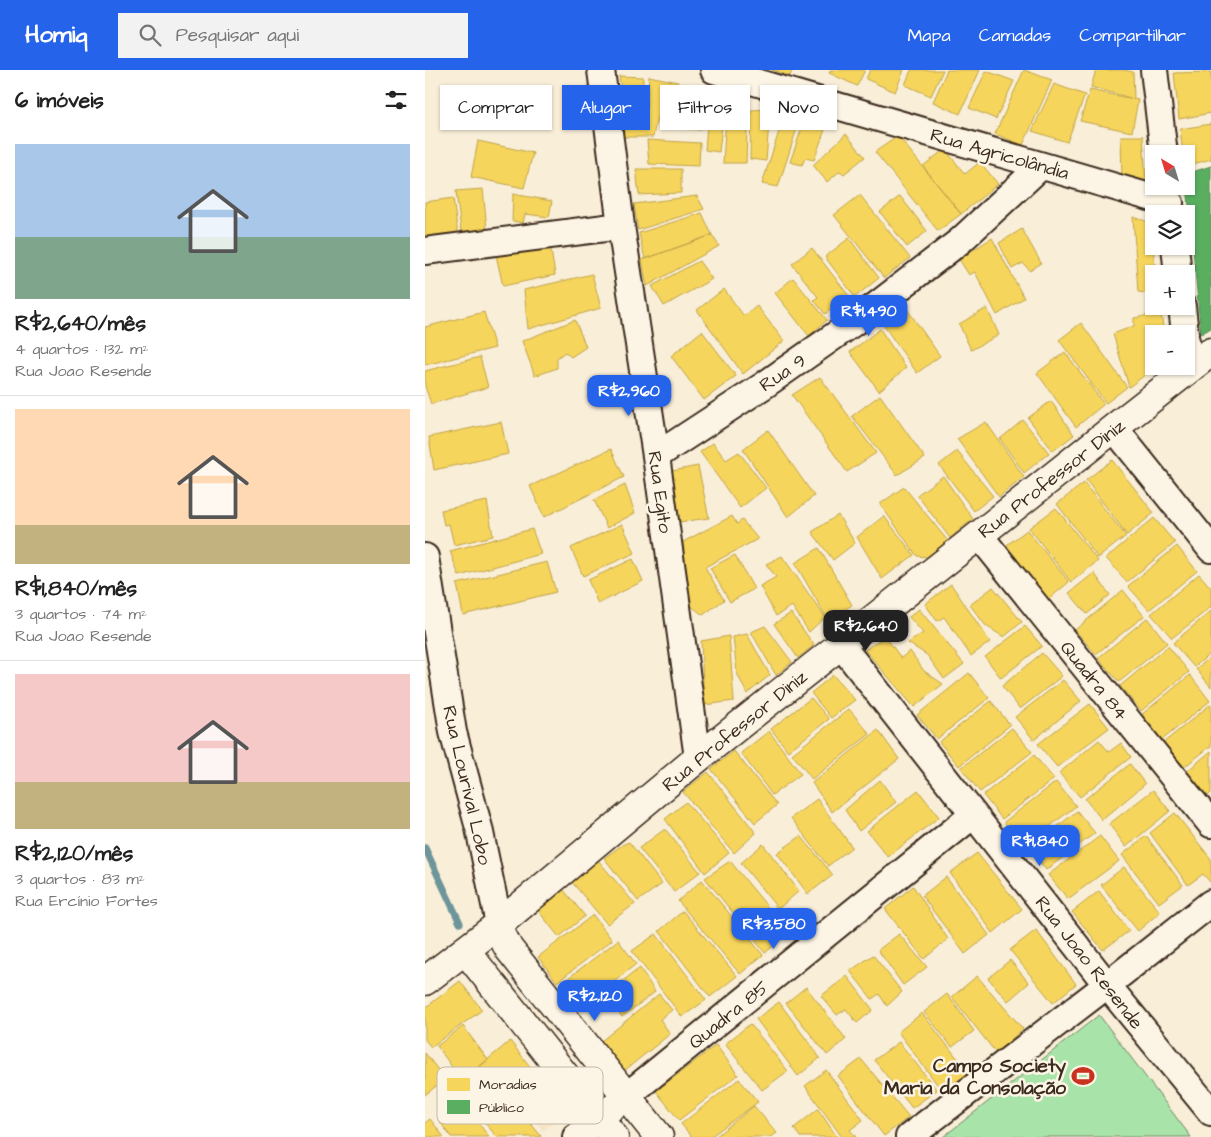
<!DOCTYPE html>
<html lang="pt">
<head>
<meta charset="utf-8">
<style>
  :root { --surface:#fff; --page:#f2f2f2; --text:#222; --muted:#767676; --line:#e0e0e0; --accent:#2563eb }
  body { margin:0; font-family:"Architects Daughter",sans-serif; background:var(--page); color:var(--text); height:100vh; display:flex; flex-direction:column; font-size:19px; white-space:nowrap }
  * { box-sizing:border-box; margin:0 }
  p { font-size:16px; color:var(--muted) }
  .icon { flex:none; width:28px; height:28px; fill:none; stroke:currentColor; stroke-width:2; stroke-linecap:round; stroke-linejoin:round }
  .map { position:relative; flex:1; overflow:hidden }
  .side { display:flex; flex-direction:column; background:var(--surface); width:425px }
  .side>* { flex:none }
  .hud { position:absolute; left:15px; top:15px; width:475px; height:45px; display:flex; gap:10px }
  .needle { width:32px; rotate:322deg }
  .buttons { position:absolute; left:720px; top:75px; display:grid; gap:10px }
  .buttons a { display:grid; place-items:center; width:50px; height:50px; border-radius:0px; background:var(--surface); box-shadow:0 1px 4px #0004; font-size:25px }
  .price { position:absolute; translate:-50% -42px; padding:0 11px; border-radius:10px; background:var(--accent); color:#fff; font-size:16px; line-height:32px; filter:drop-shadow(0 1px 2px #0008) }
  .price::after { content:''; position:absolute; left:50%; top:30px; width:15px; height:11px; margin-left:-8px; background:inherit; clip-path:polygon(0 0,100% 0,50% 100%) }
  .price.selected { background:#222; color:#fff }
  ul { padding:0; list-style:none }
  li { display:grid; align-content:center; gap:10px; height:265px; padding:0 15px }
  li+li { border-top:1px solid var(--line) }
  li span { display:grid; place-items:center; height:155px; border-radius:0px; color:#555 }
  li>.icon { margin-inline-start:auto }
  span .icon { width:90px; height:90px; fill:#fffc; stroke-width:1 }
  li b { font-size:21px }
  h2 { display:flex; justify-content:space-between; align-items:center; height:60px; padding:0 15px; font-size:21px }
  .pill { padding:0 18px; border-radius:0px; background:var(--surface); box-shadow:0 1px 4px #0004; font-size:18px; line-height:45px }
  .pill.selected { background:var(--accent); color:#fff }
  header { display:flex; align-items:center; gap:30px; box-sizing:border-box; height:70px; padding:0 25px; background:var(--accent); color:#fff }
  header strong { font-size:24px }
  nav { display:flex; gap:28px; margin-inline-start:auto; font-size:18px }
  .search { width:350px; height:45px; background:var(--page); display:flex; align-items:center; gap:12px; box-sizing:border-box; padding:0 18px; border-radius:0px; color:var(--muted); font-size:19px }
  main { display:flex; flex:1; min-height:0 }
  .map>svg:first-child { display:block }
</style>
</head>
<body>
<header>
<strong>Homiq</strong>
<div class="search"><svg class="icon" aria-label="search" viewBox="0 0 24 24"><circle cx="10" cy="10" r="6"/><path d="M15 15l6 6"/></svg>Pesquisar aqui</div>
<nav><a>Mapa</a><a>Camadas</a><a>Compartilhar</a></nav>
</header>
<main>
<section class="side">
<h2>6 imóveis<svg class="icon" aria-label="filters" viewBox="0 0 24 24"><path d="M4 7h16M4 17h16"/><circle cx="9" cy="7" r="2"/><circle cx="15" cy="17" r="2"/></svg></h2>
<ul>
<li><span style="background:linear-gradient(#a9c7e8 60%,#7fa58c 0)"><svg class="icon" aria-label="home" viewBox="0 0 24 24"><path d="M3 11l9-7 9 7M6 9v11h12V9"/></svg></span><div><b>R$2,640/mês</b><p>4 quartos · 132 m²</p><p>Rua Joao Resende</p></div></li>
<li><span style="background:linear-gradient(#ffd9b3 75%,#c2b280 0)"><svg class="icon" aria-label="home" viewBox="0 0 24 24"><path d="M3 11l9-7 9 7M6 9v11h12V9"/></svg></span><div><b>R$1,840/mês</b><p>3 quartos · 74 m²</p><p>Rua Joao Resende</p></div></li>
<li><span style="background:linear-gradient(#f6c9c9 70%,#c2b280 0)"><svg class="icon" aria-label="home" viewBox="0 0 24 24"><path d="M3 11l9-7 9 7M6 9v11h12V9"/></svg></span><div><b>R$2,120/mês</b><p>3 quartos · 83 m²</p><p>Rua Ercínio Fortes</p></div></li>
</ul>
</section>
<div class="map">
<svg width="786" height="1067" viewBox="0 0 786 1067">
  <rect width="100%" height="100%" fill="#f9eed8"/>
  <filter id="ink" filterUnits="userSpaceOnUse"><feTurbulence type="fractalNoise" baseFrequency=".02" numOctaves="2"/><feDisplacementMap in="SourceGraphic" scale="10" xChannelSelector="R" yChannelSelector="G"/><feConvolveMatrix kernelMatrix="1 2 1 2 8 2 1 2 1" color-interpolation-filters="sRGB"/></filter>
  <g filter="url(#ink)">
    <!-- built -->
    <path fill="#f6e5c8" d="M112,1008L140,1044L118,1061L90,1025Z"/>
    <!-- park -->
    <path fill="#a8e3a9" stroke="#728664" d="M674,945L766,1067H518Z"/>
    <!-- homes -->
    <path fill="#f6d55c" stroke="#bea249" d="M347,0H367L365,6Z
      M405,0H440L432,16L404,3Z
      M445,0H479L470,22L441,9Z
      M486,0H518L506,26L480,15Z
      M522,0H555L535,44L508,32Z
      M599,0L627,10L598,75L570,64Z
      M671,0H699L708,2L709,29L666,17Z
      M561,1L589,11L571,49L544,38Z
      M786,2V43L754,49L749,3Z
      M194,6L218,7L216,49L200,47Z
      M224,6L253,12L245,51L232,47L228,67H198L197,52H220Z
      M260,14L280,16L275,60L254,58Z
      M629,14L660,25L642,72L607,61Z
      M285,17L301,21L294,82L280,80Z
      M665,20L713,30L707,62L655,51Z
      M323,29L321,93H298L302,30Z
      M345,39L341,91L325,89L326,40Z
      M360,43L376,46L353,117L337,114Z
      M380,49L402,54L389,90L380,88L377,95L365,92Z
      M786,54V89L761,96V84H758L755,59Z
      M421,64L440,87L419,104L415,101L402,112L388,95Z
      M473,66L536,144L513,161L450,82Z
      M696,66H718L721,112L697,113Z
      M222,70L275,73L274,96L224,94Z
      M53,71L108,83L99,118L46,107Z
      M520,79L540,104L555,92L573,114L536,144L498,96Z
      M211,99H256V123L214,125Z
      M58,119L62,160L36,161L31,121Z
      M88,124L127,131L124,147L100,144L98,153L87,151Z
      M435,125L485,188L459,208L409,145Z
      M272,126L279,139L213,160L209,134Z
      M475,126L502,161L482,177L455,142Z
      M28,128L33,165L0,170V132Z
      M277,143L287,165L220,189L214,163Z
      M708,147L727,153L730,204L729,224L713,222Z
      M597,159L616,193L605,201L598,193L587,199L574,173Z
      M287,165L294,176L222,216L217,190Z
      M424,168L454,208L430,227L400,187Z
      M567,168L599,228L572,245L550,202L544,205L534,189Z
      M125,174L130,205L78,216L71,185Z
      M387,178L424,226L400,244L389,230L393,227L367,194Z
      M274,191L287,209L239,236L227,216Z
      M167,204L176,238L103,259L99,220Z
      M368,208L402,250L384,266L350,223Z
      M299,219L319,246L332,236L359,271L318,304L272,240Z
      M562,238L574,265L546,280L534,254Z
      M482,239L515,286L492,303L459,256Z
      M59,242L70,278L0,295V257Z
      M736,243L739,264H729V296H732L704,317L688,264L709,256V248Z
      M150,250L161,277L146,287L140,282L132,288V298L110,306L97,271Z
      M656,253L702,317L681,333L634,270Z
      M455,259L481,298L454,321L425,282Z
      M277,261L311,306L279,330L246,286Z
      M640,282L679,334L651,357L612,303Z
      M55,287L63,317L6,334L0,316V301Z
      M395,307L451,383L422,402L367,325Z
      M455,325L500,388L472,405L427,346Z
      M626,331L649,365L628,381L603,348Z
      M598,350L624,383L599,403L575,369Z
      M76,352L83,384L9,400L4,367Z
      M561,352L599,407L574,427L532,369Z
      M343,360L389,426L363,447L318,379Z
      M288,373L301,390L314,382L341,418L315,438L275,382Z
      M186,379L199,407L119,447L105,416Z
      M532,381L568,426L549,441L514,395Z
      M687,390L729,443L702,465L661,410Z
      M273,396L284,448L254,452L247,401Z
      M518,406L548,449L525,468L492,425Z
      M659,413L701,466L673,488L632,434Z
      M200,415L210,443L182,458L169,430Z
      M479,417L523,471L502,487L492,486L455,434Z
      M62,431L68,466L29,475L24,454L19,455L16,440Z
      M631,438L673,491L646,512L604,458Z
      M413,445L430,473L408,490L387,462Z
      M307,446L312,454L317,450L333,469L280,497L299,530L278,545L265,535L258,472Z
      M459,446L489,485L457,509L432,467Z
      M729,448L750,473L702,512L681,488Z
      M197,454L210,483L158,506L146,478Z
      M107,459L116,484L34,506L25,481Z
      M602,460L644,512L617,535L575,480Z
      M752,476L772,501L724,540L703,516Z
      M394,478L427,535L403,550L370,493Z
      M310,485L329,519L305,532L285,498Z
      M357,486L400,547L384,562L367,536L351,546L335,516L351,507L341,494Z
      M208,489L218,511L173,534L163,510Z
      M122,492L131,522L38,545L32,514Z
      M669,503L685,525L662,544L644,523Z
      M774,504L786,518V537L747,568L726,544Z
      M526,514L565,572L546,586L519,547L512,551L500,534Z
      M568,517L597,552L579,567L561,556L545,535Z
      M698,520L719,546L671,584L650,560Z
      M494,539L539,594L519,609L502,585L483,573L498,563L484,547Z
      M786,541V583L769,597L748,573Z
      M366,543L389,575L373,588L349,554Z
      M722,548L742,573L694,612L673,588Z
      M340,556L367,592L351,605L326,562Z
      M600,556L617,576L576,608L560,587Z
      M322,564L345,605L322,624L312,603L308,567Z
      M304,566L309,631L279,635L276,571Z
      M460,566L476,588L485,581L499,601L518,614L489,637L440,580Z
      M743,576L764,602L716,641L695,616Z
      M617,583L637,606L595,639L577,616Z
      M786,587V617L771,599Z
      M544,603L564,628L512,669L492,645Z
      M408,605L430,630L406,648L386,623Z
      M765,605L785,631L737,670L716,645Z
      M638,610L656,631L609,670L590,647Z
      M386,628L404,649L363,681L346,659Z
      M566,631L585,655L534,696L514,672Z
      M665,634L684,658L632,697L613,674Z
      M786,634V676L759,697L738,673Z
      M424,639L445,664L387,709L367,684Z
      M587,658L607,682L555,722L536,698Z
      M453,660L474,689L407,742L387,713Z
      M344,661L376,704L347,725L316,683Z
      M674,670L684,682L696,673L706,687L655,727L634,703Z
      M309,681L352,735L330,753L286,699Z
      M786,681V723L782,727L761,702Z
      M609,685L629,709L577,749L558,725Z
      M705,694L720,714L677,750L660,729Z
      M283,702L331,763L309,783L258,722Z
      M455,710L471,732L434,761L420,740Z
      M631,712L651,736L599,776L579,752Z
      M493,720L514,747L463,787L442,761Z
      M728,720L745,741L701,777L684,754Z
      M392,729L427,777L403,796L366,748Z
      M261,732L304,783L280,803L240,749Z
      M652,741L670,763L621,800L604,779Z
      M750,743L786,789V813L778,804L763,815L725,763Z
      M240,759L275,802L249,822L214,778Z
      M376,766L408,805L383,824L352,783Z
      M675,766L694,791L643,829L623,805Z
      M721,766L758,815L734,833L697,785Z
      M204,772L237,814L213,831L179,788L197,775Z
      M338,774L374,821L353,839L316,793Z
      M552,783L597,839L568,863L525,803Z
      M172,789L210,834L182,854L146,811Z
      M305,791L364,863L340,883L280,808Z
      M699,797L735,842L713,861L676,815Z
      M521,807L564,865L540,884L497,826Z
      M277,810L338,885L315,904L253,831Z
      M488,816L523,869L499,889L460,839Z
      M137,818L160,846L134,867L111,838Z
      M674,821L704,861L678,880L647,842Z
      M258,841L312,906L285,927L234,861Z
      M168,845L187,870L132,912L113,887Z
      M611,860L651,914L628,933L585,880Z
      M231,864L281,930L257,947L207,881Z
      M474,864L502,897L478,915L453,880Z
      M193,870L211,894L158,937L138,912Z
      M448,885L477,922L462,936L454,924L447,929L425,901Z
      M585,890L604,913L583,931L563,908Z
      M215,898L230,922L197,947L180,924Z
      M422,906L448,940L432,953L421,939L412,945L396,926Z
      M552,906L598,959L571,983L527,927Z
      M35,911L57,940L6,977L0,970V938Z
      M381,917L421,969L402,985L361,933Z
      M234,924L247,940L235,949L245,964L199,1001L175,972Z
      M522,924L549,961L527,977L499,942Z
      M354,932L395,988L373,1006L331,949Z
      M497,943L544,1003L518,1022L473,962Z
      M325,954L363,1001L337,1020L300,974Z
      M38,956L63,990L37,1011L12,976Z
      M85,971L111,1004L58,1047L32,1015Z
      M474,972L512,1020L487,1038L449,990Z
      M291,975L313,1005L254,1050L231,1021Z
      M0,983L20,1009L0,1025Z
      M436,989L484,1047L459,1066L413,1006Z
      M401,1000L438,1050L425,1060L431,1067H417L380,1016Z
      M314,1009L333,1032L285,1067H267L256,1054Z
      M36,1030L64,1067H26L13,1049Z
      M88,1032L116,1066L114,1067H72L60,1053Z
      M329,1036L352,1063L346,1067H290Z
      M393,1039L412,1067H375L369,1058Z
      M5,1049L19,1067H0V1053Z"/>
    <!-- public -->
    <path fill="#5aae61" stroke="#51864d" d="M786,96V258L776,264L761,104Z"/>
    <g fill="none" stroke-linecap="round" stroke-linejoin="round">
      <!-- stream -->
      <path stroke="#6d959a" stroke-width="7" d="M0,778L35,853"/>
      <defs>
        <path id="minor" d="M176,0L196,156L231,386L273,688
          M289,0L745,133
          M729,0L739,84
          M750,176L753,204
          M0,181L196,156
          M757,236L760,264
          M761,271L765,299
          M689,358L786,479
          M231,386L338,316L435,248L535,171L616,96
          M554,465L786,754
          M0,487L28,662L54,758L74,854
          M416,575L682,915L786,1042
          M151,1067L548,745
          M484,1067L682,915L786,833"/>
        <path id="tertiary" d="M74,854L77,866L84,879L234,1067
          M40,880L189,1067
          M0,911L74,854L273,688L689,358L786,282"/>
      </defs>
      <!-- minor casing -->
      <use href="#minor" stroke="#3b2a1e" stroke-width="30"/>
      <!-- tertiary casing -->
      <use href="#tertiary" stroke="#3b2a1e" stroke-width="31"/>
      <!-- minor -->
      <use href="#minor" stroke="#fcf5e5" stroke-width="26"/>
      <!-- tertiary -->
      <use href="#tertiary" stroke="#fcf5e5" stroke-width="28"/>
    </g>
  </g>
  <!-- icons -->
  <defs>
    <symbol id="stadium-bare" viewBox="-9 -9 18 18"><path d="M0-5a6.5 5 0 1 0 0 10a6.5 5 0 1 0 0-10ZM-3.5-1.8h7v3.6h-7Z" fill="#c8321e" stroke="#fcf5e5" stroke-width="2.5" paint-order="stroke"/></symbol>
  </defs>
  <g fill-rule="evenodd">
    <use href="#stadium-bare" x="642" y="990" width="32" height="32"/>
  </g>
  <g text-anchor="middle" stroke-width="5" stroke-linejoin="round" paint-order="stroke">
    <!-- street labels -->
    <g font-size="19" fill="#3b2a1e" stroke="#fcf5e5">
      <text transform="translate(575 83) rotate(16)" y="7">Rua Agricolândia</text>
      <text transform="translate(357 302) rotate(-34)" y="7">Rua 9</text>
      <text transform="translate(626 408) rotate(-38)" y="7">Rua Professor Diniz</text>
      <text transform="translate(236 422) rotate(82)" y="7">Rua Egito</text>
      <text transform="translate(670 610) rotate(51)" y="7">Quadra 84</text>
      <text transform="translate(309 660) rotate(-39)" y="7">Rua Professor Diniz</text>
      <text transform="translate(43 715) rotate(77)" y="7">Rua Lourival Lobo</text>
      <text transform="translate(665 892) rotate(52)" y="7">Rua Joao Resende</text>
      <text transform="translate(303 944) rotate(-39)" y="7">Quadra 85</text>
    </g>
    <!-- poi labels -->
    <g font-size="19" font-weight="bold" fill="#3b2a1e" stroke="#fcf5e5" text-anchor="end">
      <text x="641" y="1002">Campo Society<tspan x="641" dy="22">Maria da Consolação</tspan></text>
    </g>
  </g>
  <!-- legend -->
  <rect x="12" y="997" width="166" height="57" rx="8" fill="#fcf5e5" stroke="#c2b8a9" stroke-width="1"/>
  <rect x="22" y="1008" width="23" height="13" fill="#f6d55c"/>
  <rect x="22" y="1030" width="23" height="14" fill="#5aae61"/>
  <g font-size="14" fill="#3b2a1e">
    <text x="54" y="1019">Moradias</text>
    <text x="54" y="1042">Público</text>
  </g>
</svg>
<div class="buttons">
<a><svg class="needle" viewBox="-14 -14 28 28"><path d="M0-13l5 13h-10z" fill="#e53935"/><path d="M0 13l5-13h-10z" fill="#767676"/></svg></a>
<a><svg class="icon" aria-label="layers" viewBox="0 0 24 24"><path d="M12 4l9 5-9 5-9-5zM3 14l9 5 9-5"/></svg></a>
<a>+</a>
<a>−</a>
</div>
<b class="price" style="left:444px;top:267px">R$1,490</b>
<b class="price" style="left:204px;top:347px">R$2,960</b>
<b class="price selected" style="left:441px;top:582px">R$2,640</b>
<b class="price" style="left:615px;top:797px">R$1,840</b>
<b class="price" style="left:349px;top:880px">R$3,580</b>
<b class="price" style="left:170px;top:952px">R$2,120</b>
<div class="hud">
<a class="pill">Comprar</a>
<a class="pill selected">Alugar</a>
<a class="pill">Filtros</a>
<a class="pill">Novo</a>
</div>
</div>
</main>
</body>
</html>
